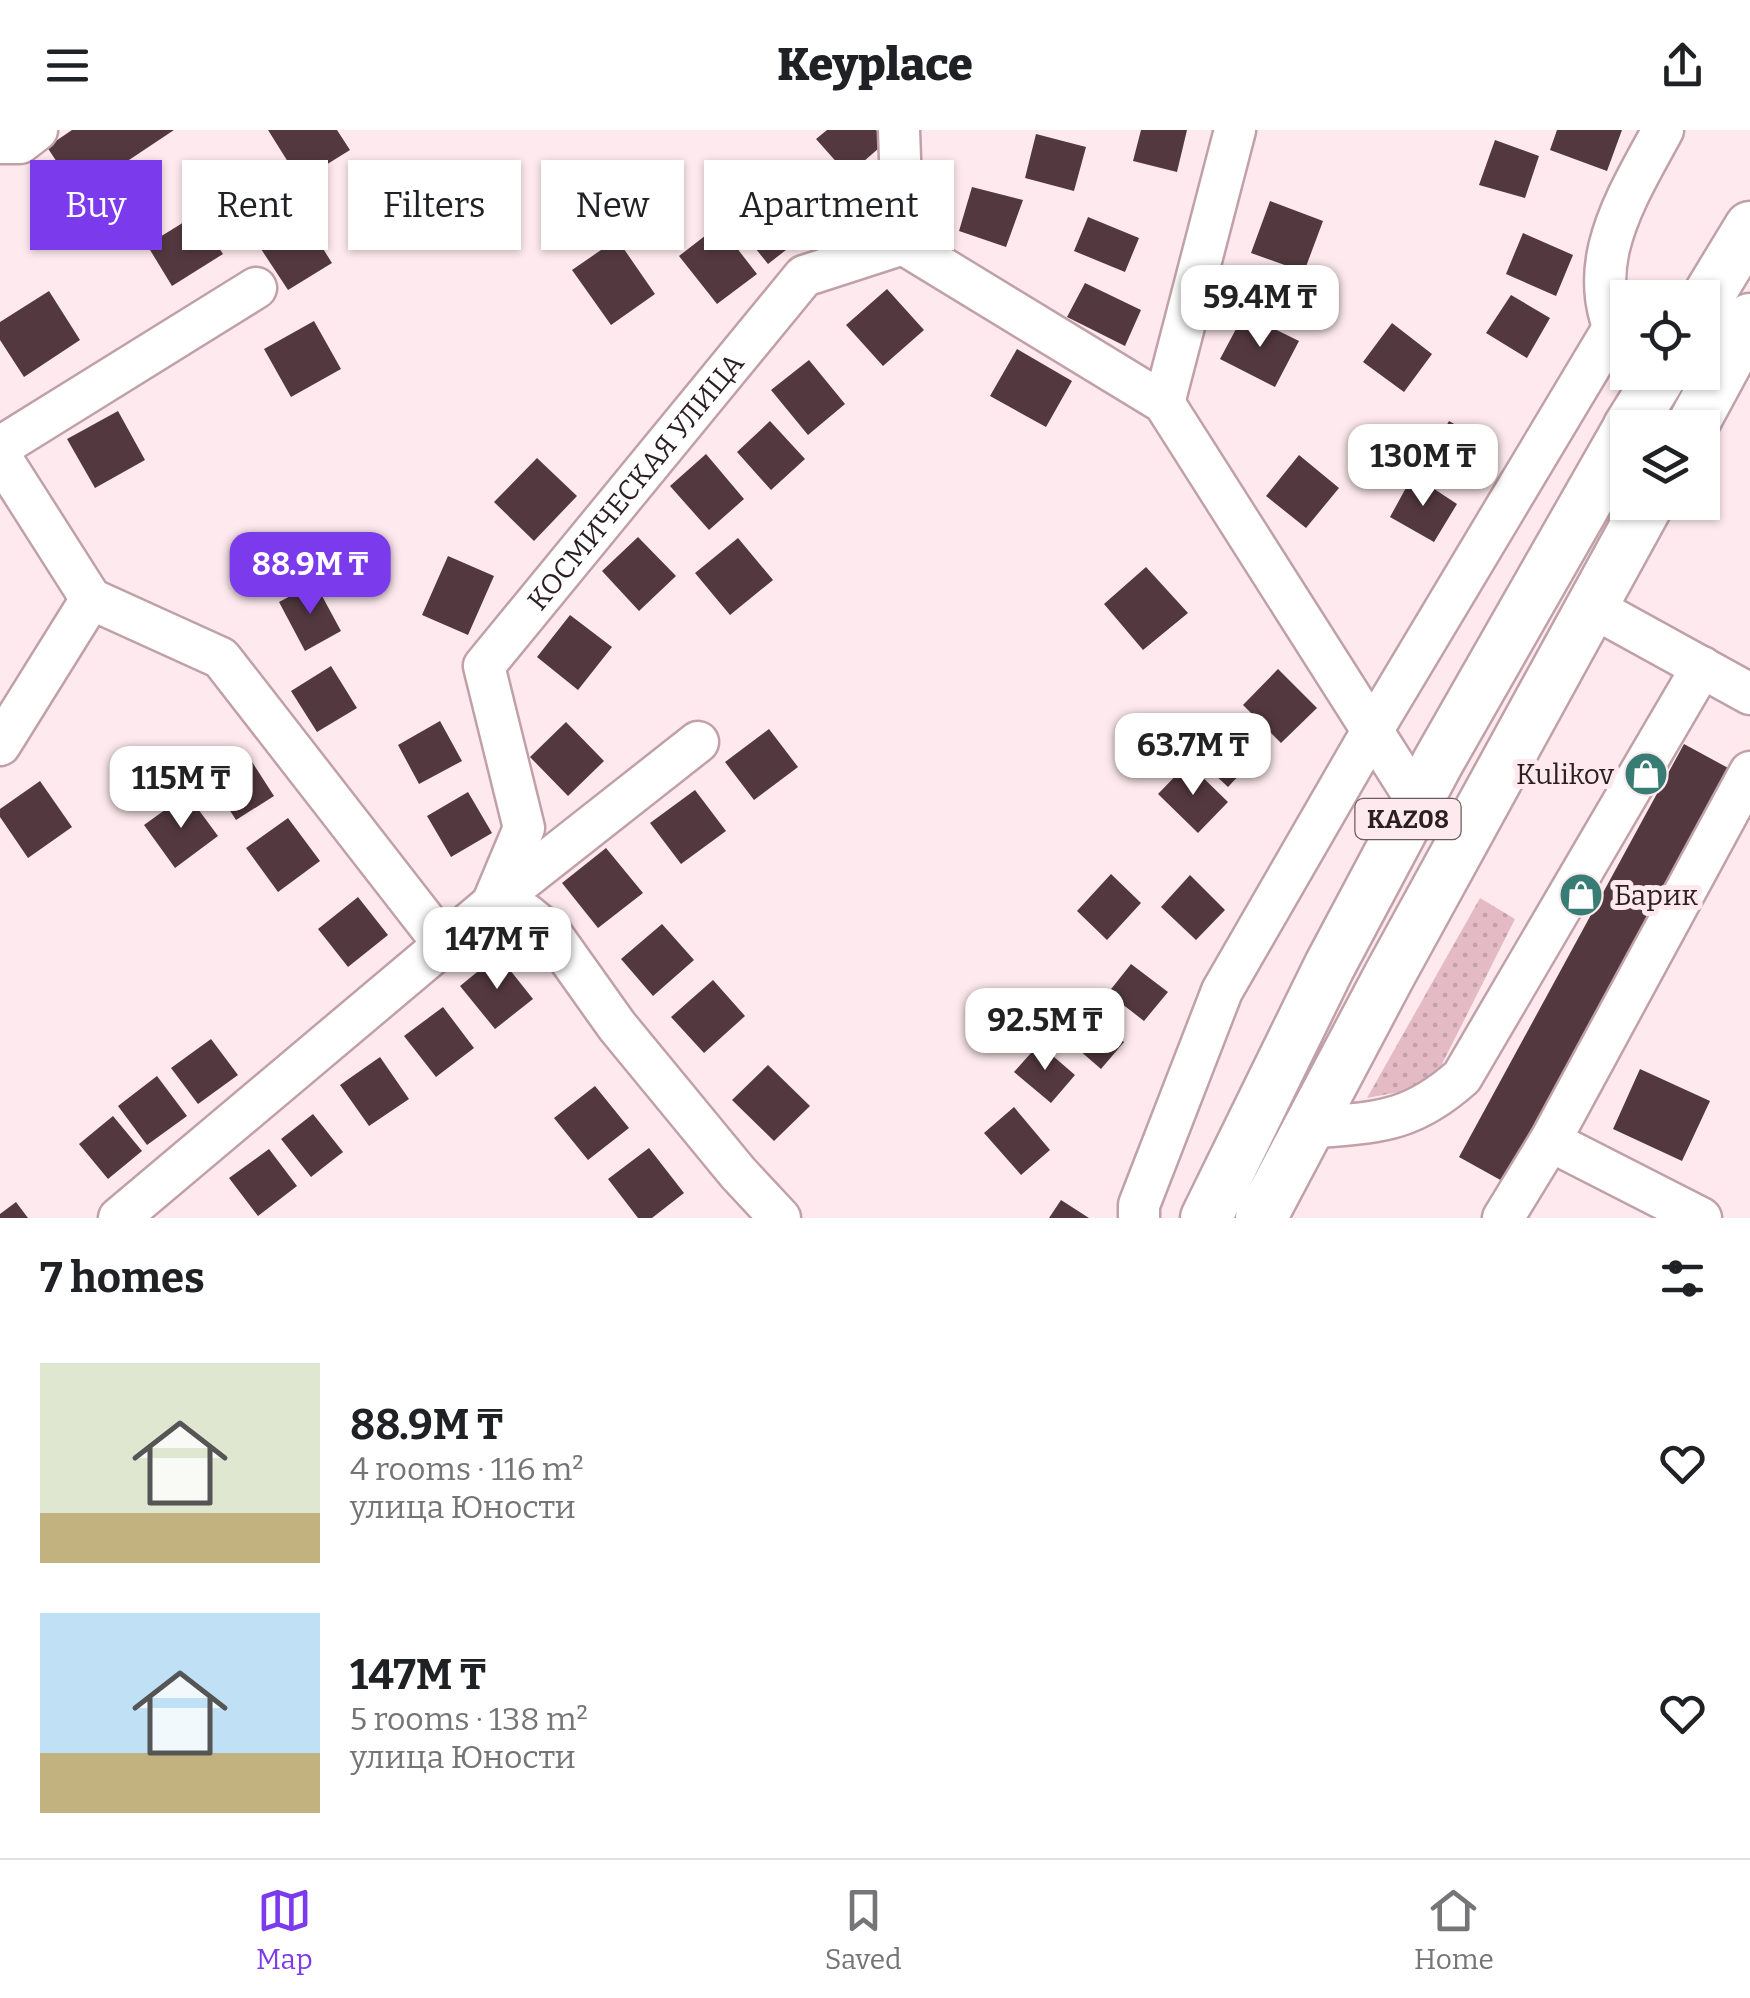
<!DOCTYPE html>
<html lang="en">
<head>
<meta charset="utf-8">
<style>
  :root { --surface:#fff; --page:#f6f6f6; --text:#202124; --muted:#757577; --line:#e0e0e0; --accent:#7c3aed }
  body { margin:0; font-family:Bitter,serif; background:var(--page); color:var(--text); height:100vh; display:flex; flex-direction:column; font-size:38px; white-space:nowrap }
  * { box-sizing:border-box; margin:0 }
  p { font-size:32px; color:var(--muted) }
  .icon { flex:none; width:55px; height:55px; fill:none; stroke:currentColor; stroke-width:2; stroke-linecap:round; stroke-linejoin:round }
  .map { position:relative; height:1088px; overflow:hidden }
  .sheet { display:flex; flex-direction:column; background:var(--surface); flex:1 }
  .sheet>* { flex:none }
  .hud { position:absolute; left:30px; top:30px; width:1000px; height:90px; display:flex; gap:20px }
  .buttons { position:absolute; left:1610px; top:150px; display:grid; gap:20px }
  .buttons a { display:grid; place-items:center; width:110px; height:110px; border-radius:0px; background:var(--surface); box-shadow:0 2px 8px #0004; font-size:50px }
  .price { position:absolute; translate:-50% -85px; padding:0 22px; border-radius:20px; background:#fff; color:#222; font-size:32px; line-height:65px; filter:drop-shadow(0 2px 5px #0008) }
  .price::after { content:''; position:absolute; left:50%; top:60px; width:30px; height:22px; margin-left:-15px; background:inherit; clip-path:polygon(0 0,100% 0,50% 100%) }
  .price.active { background:var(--accent); color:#fff }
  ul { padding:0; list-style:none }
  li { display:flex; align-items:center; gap:30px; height:250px; padding:0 40px }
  li span { display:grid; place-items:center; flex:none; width:280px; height:200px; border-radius:0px; color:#555 }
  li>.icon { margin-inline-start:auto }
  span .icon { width:120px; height:120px; fill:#fffc; stroke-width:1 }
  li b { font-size:42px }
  h2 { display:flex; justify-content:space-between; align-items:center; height:120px; padding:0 40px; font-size:42px }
  .pill { padding:0 35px; border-radius:0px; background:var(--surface); box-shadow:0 2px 8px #0004; font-size:35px; line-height:90px }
  .pill.active { background:var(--accent); color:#fff }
  header { display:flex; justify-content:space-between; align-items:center; height:130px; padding:0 40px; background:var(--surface); font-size:45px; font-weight:800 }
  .tab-bar { display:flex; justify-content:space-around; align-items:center; height:140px; border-top:2px solid var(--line); background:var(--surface); font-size:28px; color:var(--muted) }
  .tab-bar a { display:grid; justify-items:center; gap:5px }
  .tab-bar .active { color:var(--accent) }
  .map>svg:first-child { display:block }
</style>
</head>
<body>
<header><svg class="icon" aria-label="menu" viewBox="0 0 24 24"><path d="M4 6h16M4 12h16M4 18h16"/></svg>Keyplace<svg class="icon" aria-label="share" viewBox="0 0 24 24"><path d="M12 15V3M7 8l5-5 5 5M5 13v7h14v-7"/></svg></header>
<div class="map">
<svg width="1750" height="1088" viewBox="0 0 1750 1088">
  <defs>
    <pattern id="grass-dots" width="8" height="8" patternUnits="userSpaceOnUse" patternTransform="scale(2.5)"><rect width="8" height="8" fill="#e4bbc5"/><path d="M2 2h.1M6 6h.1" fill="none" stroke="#c4a0a9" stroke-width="1.8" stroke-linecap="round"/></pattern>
  </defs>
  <rect width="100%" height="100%" fill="#feeaee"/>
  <!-- grass -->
  <path fill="url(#grass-dots)" d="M1480,768L1515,789L1431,956L1367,968Z"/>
  <!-- building -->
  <path fill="#53393f" d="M72,0H174L78,64L47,17Z
    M268,0H337L350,20L300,51Z
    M827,0H876L886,12L848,45L816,9Z
    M1141,0H1187L1177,42L1133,31Z
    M1557,0H1622L1607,41L1550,20Z
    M1036,4L1086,17L1074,61L1025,48Z
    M1495,10L1539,26L1525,68L1479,55Z
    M772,56L809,102L768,134L731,88Z
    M972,57L1023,70L1006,117L959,101Z
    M1270,71L1323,91L1304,142L1251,123Z
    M197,84L223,124L172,156L147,115Z
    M1088,87L1139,108L1125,142L1074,121Z
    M305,90L332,133L288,160L261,119Z
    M719,95L757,144L717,174L679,126Z
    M1523,103L1573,125L1556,166L1506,144Z
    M617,109L655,164L611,195L572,140Z
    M1085,153L1141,180L1125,216L1067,187Z
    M887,159L924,200L883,236L846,195Z
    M49,161L80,210L24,247L0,210V192Z
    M1511,165L1550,188L1527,228L1486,203Z
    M1244,184L1299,211L1275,257L1220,229Z
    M314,191L341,239L291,267L264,219Z
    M1392,193L1432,224L1404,262L1363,232Z
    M1017,219L1072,251L1046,297L990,266Z
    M809,230L845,274L808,305L771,260Z
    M118,281L145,330L95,358L67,309Z
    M770,291L805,329L771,360L737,322Z
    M1449,291L1496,318L1474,357L1427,330Z
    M706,324L744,369L709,400L670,356Z
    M1299,325L1339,358L1306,398L1266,366Z
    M537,328L577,366L534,411L494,372Z
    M1413,345L1457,374L1434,412L1390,387Z
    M638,407L676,446L639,481L602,441Z
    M738,408L773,450L730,485L695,443Z
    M448,426L494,446L468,505L422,485Z
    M1146,437L1188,483L1143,520L1104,474Z
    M315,453L341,501L305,521L279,472Z
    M570,485L612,517L578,560L537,527Z
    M331,536L357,578L317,602L291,561Z
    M1278,539L1317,578L1281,613L1243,575Z
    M440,591L462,631L419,654L398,615Z
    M566,592L604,631L568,666L530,627Z
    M1223,594L1257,626L1228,657L1194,625Z
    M769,599L798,637L754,670L725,632Z
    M1684,614L1730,639L1504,1052L1459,1027Z
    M247,624L274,666L236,690L209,648Z
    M1188,633L1228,672L1198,703L1158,664Z
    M40,651L72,697L28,728L0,687V679Z
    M695,660L726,701L681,734L650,693Z
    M468,662L492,703L451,727L427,686Z
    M187,664L218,706L175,738L144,695Z
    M288,688L320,731L278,762L246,718Z
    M606,718L643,763L598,798L562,753Z
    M1111,744L1141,773L1107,810L1077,781Z
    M1190,745L1225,780L1196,810L1161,777Z
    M358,767L388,805L348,837L318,799Z
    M662,794L694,830L653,866L621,829Z
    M498,825L533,869L495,899L460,856Z
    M1131,834L1168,862L1144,891L1108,863Z
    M713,850L745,886L704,923L671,887Z
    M443,877L474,918L436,947L404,906Z
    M1087,880L1124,912L1101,939L1064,907Z
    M211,909L238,945L198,974L171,938Z
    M1039,914L1075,945L1051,973L1014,942Z
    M380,927L409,969L369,996L340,955Z
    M768,935L810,976L774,1011L732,970Z
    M1640,939L1710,971L1682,1031L1613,999Z
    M157,946L187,986L147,1015L118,976Z
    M595,956L629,998L588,1030L554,988Z
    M1014,977L1050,1020L1021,1045L984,1003Z
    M313,984L343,1022L311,1047L281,1009Z
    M113,986L142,1021L108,1049L79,1014Z
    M649,1018L684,1063L652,1088H638L608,1049Z
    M269,1019L297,1056L258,1086L229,1048Z
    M1061,1070L1089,1088H1049Z
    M16,1072L28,1088H0V1084Z"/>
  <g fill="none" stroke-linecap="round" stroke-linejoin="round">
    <defs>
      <g id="minor">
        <path d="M899,0L903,114"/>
        <path d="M0,13H20L37,0"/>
        <path d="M903,114L1164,273L1417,671"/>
        <path d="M1626,223C1577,143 1624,72 1663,0"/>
        <path d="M1164,273L1235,0"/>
        <path d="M0,317L256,158"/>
        <path d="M0,326L91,469"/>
        <path d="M91,469L221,528L445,816"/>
        <path d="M1592,477L1750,564"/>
        <path d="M0,615L91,469"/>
        <path d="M496,771L698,612"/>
        <path id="s1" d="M492,774L524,698L484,536L804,146L903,114"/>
        <path d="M1309,998C1376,992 1409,994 1462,947L1702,537"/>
        <path d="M1550,1011L1701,1088"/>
        <path d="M119,1088L492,774L526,784L553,806L617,896L738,1043L780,1088"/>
        <path d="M1139,1088V1075L1222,861L1372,601L1612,200"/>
        <path d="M1503,1088L1550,1011L1750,642"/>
      </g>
      <path id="major" d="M1702,176L1750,97
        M1628,298L1663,242
        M1691,298L1750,189
        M1206,1088L1329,837L1438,632L1628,299
        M1261,1088L1389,846L1649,372"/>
    </defs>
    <!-- minor casing -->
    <use href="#minor" stroke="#c0a1a8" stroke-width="45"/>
    <!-- major casing -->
    <use href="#major" stroke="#c0a1a8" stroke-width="55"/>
    <!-- minor -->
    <use href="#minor" stroke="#fff" stroke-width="40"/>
    <!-- major -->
    <use href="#major" stroke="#fff" stroke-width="50"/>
  </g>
  <!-- icons -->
  <defs>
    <symbol id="shop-disc" viewBox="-11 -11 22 22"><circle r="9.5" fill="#387d73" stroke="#feeaee"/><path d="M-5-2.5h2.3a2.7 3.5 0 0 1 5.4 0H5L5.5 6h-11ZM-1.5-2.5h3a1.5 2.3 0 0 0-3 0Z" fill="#fff"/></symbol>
  </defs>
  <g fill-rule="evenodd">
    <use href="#shop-disc" x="1621" y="619" width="50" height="50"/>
    <use href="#shop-disc" x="1556" y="740" width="50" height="50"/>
  </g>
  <g text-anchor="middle" stroke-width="10" stroke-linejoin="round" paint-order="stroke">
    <!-- shield labels -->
    <rect fill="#feeaee" stroke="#6a5c5f" stroke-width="2.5" x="1355.5" y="669" width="105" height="40" rx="8"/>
    <g font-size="25" font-weight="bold" fill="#2b1f22">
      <text x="1408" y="698">KAZ08</text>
    </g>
    <!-- street labels -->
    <g font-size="28" fill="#2b1f22" stroke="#feeaee">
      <text dy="10" stroke="none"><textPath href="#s1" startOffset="488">КОСМИЧЕСКАЯ УЛИЦА</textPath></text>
    </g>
    <!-- poi labels -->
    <g font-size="28" fill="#2b1f22" stroke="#feeaee" text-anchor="end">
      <text x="1614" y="654">Kulikov</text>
      <text x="1614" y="775" text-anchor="start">Барик</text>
    </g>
  </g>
</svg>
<div class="buttons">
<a><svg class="icon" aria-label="locate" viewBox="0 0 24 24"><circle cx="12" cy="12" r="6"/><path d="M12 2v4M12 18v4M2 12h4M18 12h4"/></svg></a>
<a><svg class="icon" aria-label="layers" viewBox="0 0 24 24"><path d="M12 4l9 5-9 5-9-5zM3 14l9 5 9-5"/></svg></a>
</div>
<b class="price" style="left:1260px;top:220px">59.4M ₸</b>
<b class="price" style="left:1423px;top:379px">130M ₸</b>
<b class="price active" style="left:310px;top:487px">88.9M ₸</b>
<b class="price" style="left:1193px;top:668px">63.7M ₸</b>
<b class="price" style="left:181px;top:701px">115M ₸</b>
<b class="price" style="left:497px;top:862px">147M ₸</b>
<b class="price" style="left:1045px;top:943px">92.5M ₸</b>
<div class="hud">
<a class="pill active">Buy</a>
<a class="pill">Rent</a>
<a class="pill">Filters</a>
<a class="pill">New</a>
<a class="pill">Apartment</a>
</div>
</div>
<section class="sheet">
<h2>7 homes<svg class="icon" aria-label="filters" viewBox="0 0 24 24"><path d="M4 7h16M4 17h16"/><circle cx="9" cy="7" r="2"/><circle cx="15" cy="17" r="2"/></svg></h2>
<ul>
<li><span style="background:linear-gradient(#dfe7d0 75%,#c2b280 0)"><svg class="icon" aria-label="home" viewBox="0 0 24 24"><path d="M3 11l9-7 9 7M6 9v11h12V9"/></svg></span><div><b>88.9M ₸</b><p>4 rooms · 116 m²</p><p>улица Юности</p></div><svg class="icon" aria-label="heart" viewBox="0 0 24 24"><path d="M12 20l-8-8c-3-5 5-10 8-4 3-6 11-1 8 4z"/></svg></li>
<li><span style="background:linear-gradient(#bfe0f5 70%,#c2b280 0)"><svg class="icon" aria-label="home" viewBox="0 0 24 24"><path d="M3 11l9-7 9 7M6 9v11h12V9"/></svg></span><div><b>147M ₸</b><p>5 rooms · 138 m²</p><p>улица Юности</p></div><svg class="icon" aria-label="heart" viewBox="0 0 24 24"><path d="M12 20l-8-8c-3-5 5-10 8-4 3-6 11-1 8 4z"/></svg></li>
</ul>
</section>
<nav class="tab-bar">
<a class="active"><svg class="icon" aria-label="map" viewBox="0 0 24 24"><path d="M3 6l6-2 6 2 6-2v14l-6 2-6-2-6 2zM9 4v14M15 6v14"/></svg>Map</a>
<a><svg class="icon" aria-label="saved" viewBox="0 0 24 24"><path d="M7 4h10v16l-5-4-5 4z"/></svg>Saved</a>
<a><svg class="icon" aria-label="home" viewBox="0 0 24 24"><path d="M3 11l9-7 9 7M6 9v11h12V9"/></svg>Home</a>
</nav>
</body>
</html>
